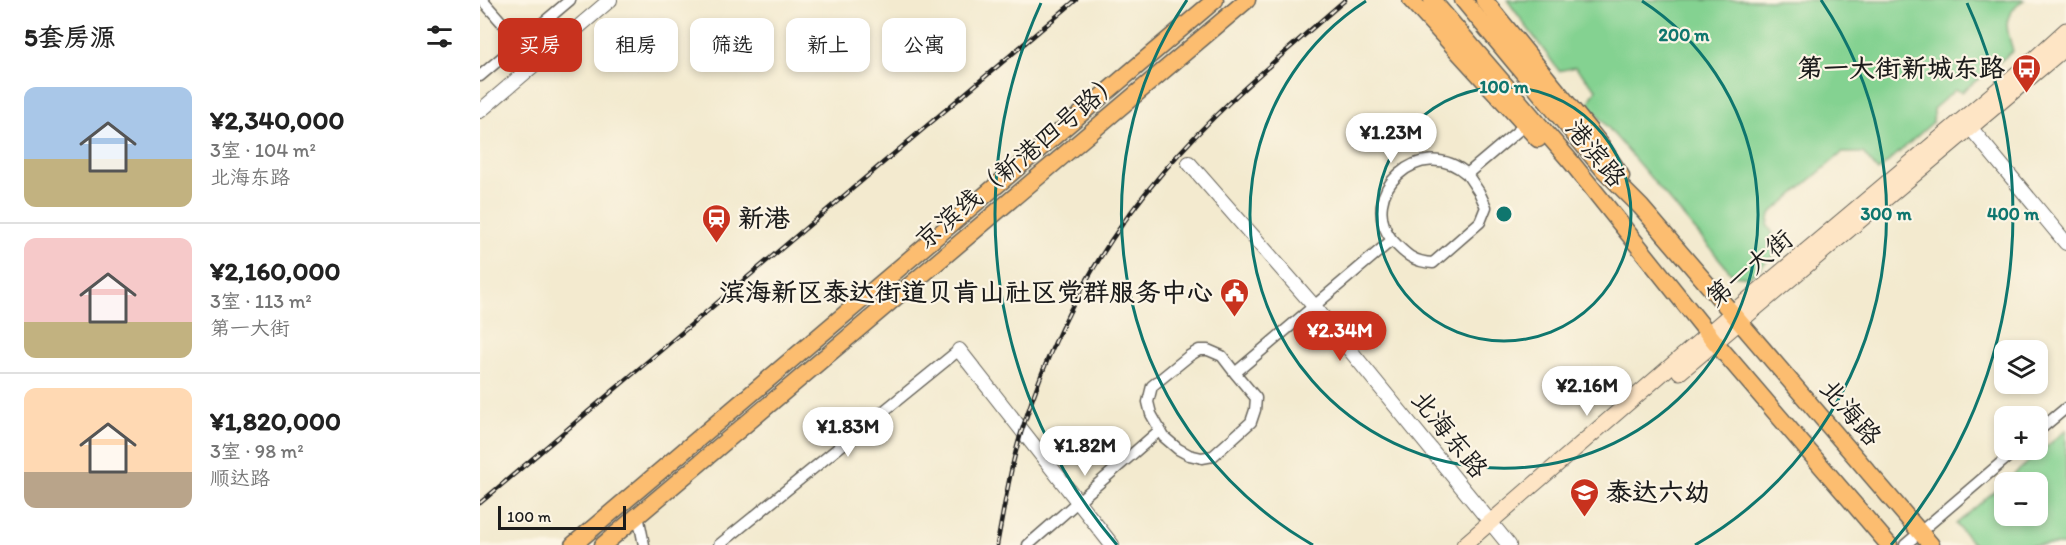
<!DOCTYPE html>
<html lang="zh">
<head>
<meta charset="utf-8">
<style>
  :root { --surface:#fff; --page:#f2f2f2; --text:#222; --muted:#767676; --line:#e0e0e0; --accent:#c8321e }
  body { margin:0; font-family:Itim,"LXGW WenKai TC",sans-serif; background:var(--page); color:var(--text); height:100vh; display:flex; flex-direction:column; font-size:22px; white-space:nowrap }
  * { box-sizing:border-box; margin:0 }
  p { font-size:20px; color:var(--muted) }
  .icon { flex:none; width:33px; height:33px; fill:none; stroke:currentColor; stroke-width:2; stroke-linecap:round; stroke-linejoin:round }
  .map { position:relative; flex:1; overflow:hidden }
  .drawer { display:flex; flex-direction:column; background:var(--surface); width:480px }
  .drawer>* { flex:none }
  .top-card { position:absolute; left:18px; top:18px; width:570px; height:54px; display:flex; gap:12px }
  .tools { position:absolute; left:1514px; top:340px; display:grid; gap:12px }
  .tools a { display:grid; place-items:center; width:54px; height:54px; border-radius:12px; background:var(--surface); box-shadow:0 3px 9px #0003; font-size:30px }
  .scale { position:absolute; left:18px; bottom:15px; width:128px; box-sizing:border-box; padding-left:6px; border:3px solid #1c1c1c; border-top:0; font-size:16px; line-height:21px; white-space:nowrap; color:#1c1c1c; -webkit-text-stroke:4px #fcf5e5; paint-order:stroke }
  .price { position:absolute; translate:-50% -51px; padding:0 14px; border-radius:21px; background:#fff; color:#222; font-size:20px; line-height:39px; filter:drop-shadow(0 2px 3px #0008) }
  .price::after { content:''; position:absolute; left:50%; top:36px; width:18px; height:14px; margin-left:-9px; background:inherit; clip-path:polygon(0 0,100% 0,50% 100%) }
  .price.on { background:var(--accent); color:#fff }
  ul { padding:0; list-style:none }
  li { display:flex; align-items:center; gap:18px; height:150px; padding:0 24px }
  li+li { border-top:2px solid var(--line) }
  li span { display:grid; place-items:center; flex:none; width:168px; height:120px; border-radius:12px; color:#555 }
  li>.icon { margin-inline-start:auto }
  span .icon { width:72px; height:72px; fill:#fffc; stroke-width:1 }
  li b { font-size:26px }
  h2 { display:flex; justify-content:space-between; align-items:center; height:72px; padding:0 24px; font-size:26px }
  .chip { padding:0 21px; border-radius:12px; background:var(--surface); box-shadow:0 3px 9px #0003; font-size:21px; line-height:54px }
  .chip.on { background:var(--accent); color:#fff }
  main { display:flex; flex:1; min-height:0 }
  .map>svg:first-child { display:block }
</style>
</head>
<body>
<main>
<section class="drawer">
<h2>5套房源<svg class="icon" aria-label="filters" viewBox="0 0 24 24"><path d="M4 7h16M4 17h16"/><circle cx="9" cy="7" r="2"/><circle cx="15" cy="17" r="2"/></svg></h2>
<ul>
<li><span style="background:linear-gradient(#a9c7e8 60%,#c2b280 0)"><svg class="icon" aria-label="home" viewBox="0 0 24 24"><path d="M3 11l9-7 9 7M6 9v11h12V9"/></svg></span><div><b>¥2,340,000</b><p>3室 · 104 m²</p><p>北海东路</p></div></li>
<li><span style="background:linear-gradient(#f6c9c9 70%,#c2b280 0)"><svg class="icon" aria-label="home" viewBox="0 0 24 24"><path d="M3 11l9-7 9 7M6 9v11h12V9"/></svg></span><div><b>¥2,160,000</b><p>3室 · 113 m²</p><p>第一大街</p></div></li>
<li><span style="background:linear-gradient(#ffd9b3 70%,#b9a48a 0)"><svg class="icon" aria-label="home" viewBox="0 0 24 24"><path d="M3 11l9-7 9 7M6 9v11h12V9"/></svg></span><div><b>¥1,820,000</b><p>3室 · 98 m²</p><p>顺达路</p></div></li>
</ul>
</section>
<div class="map">
<svg width="1586" height="545" viewBox="0 0 1586 545">
  <rect width="100%" height="100%" fill="#fcf5e5"/>
  <filter id="ink" filterUnits="userSpaceOnUse"><feTurbulence type="fractalNoise" baseFrequency=".0167" numOctaves="2"/><feDisplacementMap in="SourceGraphic" scale="12" xChannelSelector="R" yChannelSelector="G"/><feConvolveMatrix kernelMatrix="1 2 1 2 8 2 1 2 1" color-interpolation-filters="sRGB"/></filter>
  <filter id="wash" filterUnits="userSpaceOnUse"><feTurbulence type="fractalNoise" baseFrequency=".008" numOctaves="4" result="noise"/><feDisplacementMap in="SourceGraphic" scale="24" xChannelSelector="R" yChannelSelector="G"/><feGaussianBlur stdDeviation="1.35" result="paint"/><feColorMatrix in="noise" values="0 0 0 0 0 0 0 0 0 0 0 0 0 0 0 0 0 1.4 0 .05"/><feComposite in="paint" operator="in"/></filter>
  <g filter="url(#wash)">
    <rect width="100%" height="100%" fill="#f3eacf"/>
    <!-- green -->
    <path fill="#84d291" stroke="#507756" stroke-width="1.5" d="M1027,0H1544C1521,17 1526,26 1533,51L1482,92L1475,90L1453,109V122L1398,171L1383,153H1362L1290,214L1288,226L1302,248L1269,277L1253,275L1108,104L1116,89L1095,67L1079,71Z
      M1586,430V545H1494L1476,524L1524,483V516H1557V483H1524Z"/>
  </g>
  <g filter="url(#ink)">
    <g fill="none" stroke-linecap="round" stroke-linejoin="round">
      <defs>
        <path id="minor" d="M2,0L25,26
          M0,76L90,0
          M912,240C876,194 940,133 987,174
          M755,373L742,356L728,350H719L709,356L672,386L668,402L671,414L684,437L698,449L709,455L722,458L733,456L771,422L775,410L776,398L755,373L912,240C925,254 933,262 953,263L1000,222L1006,207L999,192L987,174L1045,125
          M1557,432L1586,408
          M158,515L164,545
          M239,545L479,350
          M548,545L680,430
          M1425,545L1536,450"/>
        <path id="tertiary" d="M0,111L130,0
          M1484,120L1586,243
          M709,163L834,306L1029,545
          M479,350L632,545"/>
        <path id="secondary" d="M1200,372L1586,47
          M984,545L1252,313L1553,60L1586,30"/>
        <path id="primary" d="M931,0L1058,139
          M952,0L1092,163L1235,342L1409,545
          M983,0L1123,169L1161,207L1451,545
          M1004,0L1121,145L1141,176"/>
        <path id="trunk" d="M93,545L735,0
          M123,545L767,0"/>
      </defs>
      <!-- minor casing -->
      <use href="#minor" stroke="#67645b" stroke-width="13"/>
      <!-- tertiary casing -->
      <use href="#tertiary" stroke="#67645b" stroke-width="16"/>
      <!-- secondary casing -->
      <use href="#secondary" stroke="#67645b" stroke-width="17"/>
      <!-- primary casing -->
      <use href="#primary" stroke="#67645b" stroke-width="19"/>
      <!-- trunk casing -->
      <use href="#trunk" stroke="#67645b" stroke-width="19"/>
      <!-- minor -->
      <use href="#minor" stroke="#fff" stroke-width="10"/>
      <!-- tertiary -->
      <use href="#tertiary" stroke="#fff" stroke-width="14"/>
      <!-- secondary -->
      <use href="#secondary" stroke="#fee5c5" stroke-width="15"/>
      <!-- primary -->
      <use href="#primary" stroke="#fcbd6f" stroke-width="16"/>
      <!-- trunk -->
      <use href="#trunk" stroke="#fcbd6f" stroke-width="16"/>
      <defs>
        <path id="rail" d="M0,503L596,0
          M517,545C525,503 531,461 545,421C574,330 621,244 683,172C737,108 802,55 865,0"/>
      </defs>
      <!-- rail casing -->
      <use href="#rail" stroke="#1c1c1c" stroke-width="4.5"/>
      <!-- rail -->
      <use href="#rail" stroke="#fcf5e5" stroke-width="2" stroke-dasharray="7" stroke-linecap="butt"/>
    </g>
  </g>
  <!-- distance rings -->
  <g fill="none" stroke="#0f766e" stroke-width="3">
    <circle cx="1024" cy="214" r="127"/>
    <path d="M1162 1A254 254 0 1 1 886 1"/>
    <path d="M833 545A382 382 0 0 1 707 0M1341 0A382 382 0 0 1 1215 545"/>
    <path d="M637 545A509 509 0 0 1 561 3M1487 3A509 509 0 0 1 1411 545"/>
  </g>
  <!-- icons -->
  <defs>
    <symbol id="bus-pin" viewBox="-11 -11 22 30"><path d="M0 17L-7.5 6A9.5 9.5 0 1 1 7.5 6Z" fill="#c8321e" stroke="#fcf5e5"/><path d="M-5-6H5V4H4V6H2V4H-2V6H-4V4H-5ZM-3.5-4V0h7V-4ZM-3.5 1.2v1.5H-2V1.2ZM2 1.2v1.5H3.5V1.2Z" fill="#fff"/></symbol>
    <symbol id="station-pin" viewBox="-11 -11 22 30"><path d="M0 17L-7.5 6A9.5 9.5 0 1 1 7.5 6Z" fill="#c8321e" stroke="#fcf5e5"/><path d="M-3-6H3Q5-6 5-4V2Q5 4 3 4L4.5 6H3L1.5 4h-3L-3 6H-4.5L-3 4Q-5 4-5 2V-4Q-5-6-3-6ZM-3.5-4v3h7v-3ZM-3.5 1v1.5H-2V1ZM2 1v1.5H3.5V1Z" fill="#fff"/></symbol>
    <symbol id="civic-pin" viewBox="-11 -11 22 30"><path d="M0 17L-7.5 6A9.5 9.5 0 1 1 7.5 6Z" fill="#c8321e" stroke="#fcf5e5"/><path d="M-.6-6.5H3V-4.5H.6V-3L4-1V1h2V6H-6V1h2V-1L-.6-3ZM-1.2 2.5V6h2.4V2.5Z" fill="#fff"/></symbol>
    <symbol id="school-pin" viewBox="-11 -11 22 30"><path d="M0 17L-7.5 6A9.5 9.5 0 1 1 7.5 6Z" fill="#c8321e" stroke="#fcf5e5"/><path d="M0-5L7-2L0 1L-7-2ZM-4 1L0 2.5L4 1V4Q0 6-4 4Z" fill="#fff"/></symbol>
  </defs>
  <g fill-rule="evenodd">
    <use href="#bus-pin" x="1530" y="52" width="33" height="45"/>
    <use href="#station-pin" x="220" y="202" width="33" height="45"/>
    <use href="#civic-pin" x="738" y="276" width="33" height="45"/>
    <use href="#school-pin" x="1088" y="476" width="33" height="45"/>
  </g>
  <g text-anchor="middle" stroke-width="4.5" stroke-linejoin="round" paint-order="stroke">
    <!-- poi labels -->
    <g font-size="26" font-weight="bold" fill="#1c1c1c" stroke="#fcf5e5" text-anchor="end">
      <text x="1525" y="77">第一大街新城东路</text>
      <text x="258" y="227" text-anchor="start">新港</text>
      <text x="733" y="301">滨海新区泰达街道贝肯山社区党群服务中心</text>
      <text x="1126" y="501" text-anchor="start">泰达六幼</text>
    </g>
    <!-- street labels -->
    <g font-size="26" fill="#1c1c1c" stroke="#fcf5e5">
      <text transform="translate(1116 153) rotate(51)" y="9">港滨路</text>
      <text transform="translate(538 160) rotate(-40)" y="9">京滨线（新港四号路）</text>
      <text transform="translate(1269 268) rotate(-40)" y="9">第一大街</text>
      <text transform="translate(1371 412) rotate(49)" y="9">北海路</text>
      <text transform="translate(970 434) rotate(51)" y="9">北海东路</text>
    </g>
  </g>
  <circle cx="1024" cy="214" r="9" fill="#0f766e" stroke="#fcf5e5" stroke-width="3"/>
  <g font-size="18" text-anchor="middle" font-weight="bold" fill="#0f766e" stroke="#fcf5e5" stroke-width="4.5" stroke-linejoin="round" paint-order="stroke">
    <text x="1204" y="41">200 m</text>
    <text x="1024" y="93">100 m</text>
    <text x="1406" y="220">300 m</text>
    <text x="1533" y="220">400 m</text>
  </g>
</svg>
<div class="tools">
<a><svg class="icon" aria-label="layers" viewBox="0 0 24 24"><path d="M12 4l9 5-9 5-9-5zM3 14l9 5 9-5"/></svg></a>
<a>+</a>
<a>−</a>
</div>
<div class="scale">100 m</div>
<b class="price" style="left:911px;top:164px">¥1.23M</b>
<b class="price on" style="left:860px;top:362px">¥2.34M</b>
<b class="price" style="left:1107px;top:417px">¥2.16M</b>
<b class="price" style="left:368px;top:458px">¥1.83M</b>
<b class="price" style="left:605px;top:477px">¥1.82M</b>
<div class="top-card">
<a class="chip on">买房</a>
<a class="chip">租房</a>
<a class="chip">筛选</a>
<a class="chip">新上</a>
<a class="chip">公寓</a>
</div>
</div>
</main>
</body>
</html>
